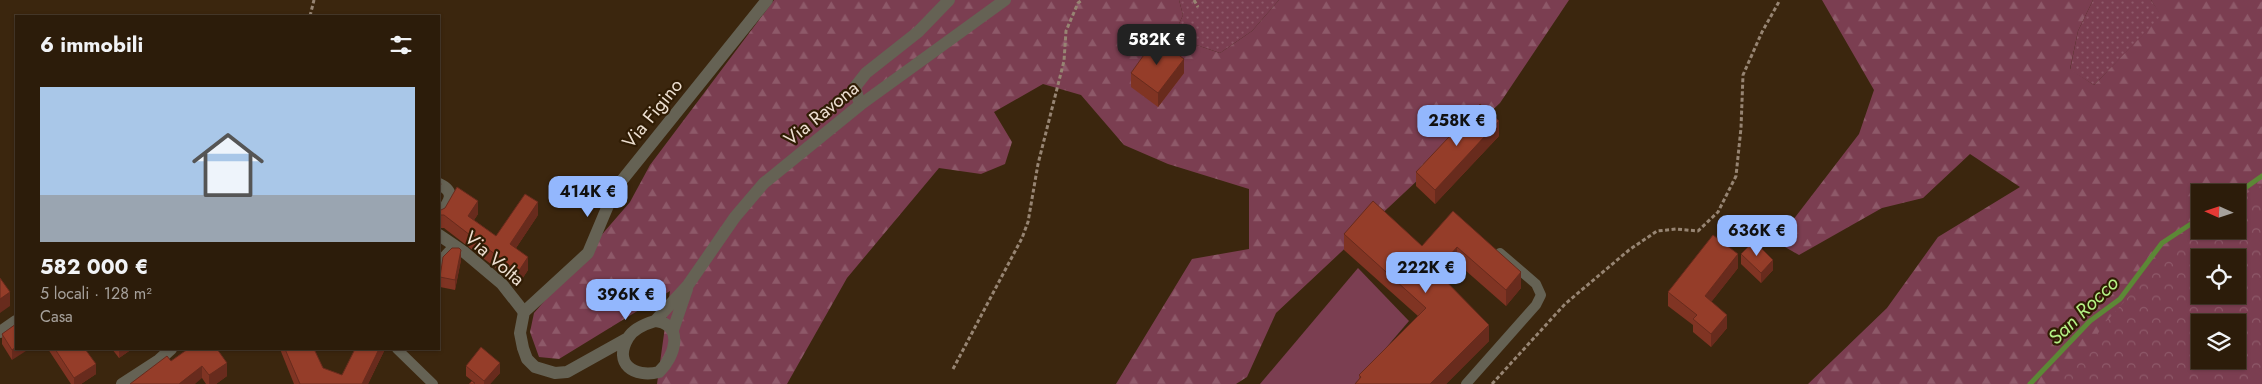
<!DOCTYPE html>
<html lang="it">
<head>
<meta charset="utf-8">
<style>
  :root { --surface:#2c1c0a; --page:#382918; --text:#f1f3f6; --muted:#a6a19c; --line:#483a2b; --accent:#93b7fd }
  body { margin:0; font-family:Jost,sans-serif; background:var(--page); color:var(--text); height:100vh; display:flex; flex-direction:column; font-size:19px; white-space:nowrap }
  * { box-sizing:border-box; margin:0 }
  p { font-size:16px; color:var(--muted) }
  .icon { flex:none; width:28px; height:28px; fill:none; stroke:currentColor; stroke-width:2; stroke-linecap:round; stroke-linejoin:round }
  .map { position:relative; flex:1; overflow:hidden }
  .panel { position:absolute; left:15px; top:15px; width:425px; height:335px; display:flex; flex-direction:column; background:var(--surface); border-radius:0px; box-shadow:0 1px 4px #0004,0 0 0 1px var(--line) }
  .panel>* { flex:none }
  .needle { width:32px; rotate:273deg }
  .controls { position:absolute; left:2191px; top:184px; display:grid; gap:10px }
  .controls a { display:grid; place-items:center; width:55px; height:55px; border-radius:0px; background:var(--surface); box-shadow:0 1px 4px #0004,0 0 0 1px var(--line); font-size:25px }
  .price { position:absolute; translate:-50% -42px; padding:0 11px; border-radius:10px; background:var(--accent); color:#111; font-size:16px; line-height:32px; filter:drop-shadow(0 1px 2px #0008) }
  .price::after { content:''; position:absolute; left:50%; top:30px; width:15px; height:11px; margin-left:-8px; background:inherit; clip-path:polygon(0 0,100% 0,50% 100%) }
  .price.current { background:#222; color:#fff }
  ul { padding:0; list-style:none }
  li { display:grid; align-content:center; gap:10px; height:265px; padding:0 25px }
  li span { display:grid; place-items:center; height:155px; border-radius:0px; color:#555 }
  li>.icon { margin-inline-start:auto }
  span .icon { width:90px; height:90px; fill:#fffc; stroke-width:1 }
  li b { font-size:21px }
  h2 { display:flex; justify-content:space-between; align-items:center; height:60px; padding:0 25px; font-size:21px }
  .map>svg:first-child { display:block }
</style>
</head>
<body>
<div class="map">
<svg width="2262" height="384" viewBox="0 0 2262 384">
  <defs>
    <pattern id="grass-dots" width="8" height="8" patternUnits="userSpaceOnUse" patternTransform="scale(1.25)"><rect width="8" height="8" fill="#7b3e51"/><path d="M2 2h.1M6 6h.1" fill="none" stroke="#8e5969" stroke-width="1.8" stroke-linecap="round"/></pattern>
    <pattern id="forest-firs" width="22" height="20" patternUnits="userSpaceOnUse" patternTransform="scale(1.25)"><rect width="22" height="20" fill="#7b3e51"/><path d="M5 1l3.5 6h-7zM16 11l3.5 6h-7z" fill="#8e5969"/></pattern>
    <pattern id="park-crowns" width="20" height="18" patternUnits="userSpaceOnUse" patternTransform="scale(1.25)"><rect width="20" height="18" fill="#7b3e51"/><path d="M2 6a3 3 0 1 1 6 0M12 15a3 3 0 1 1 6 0" fill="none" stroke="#8e5969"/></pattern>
  </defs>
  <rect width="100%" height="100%" fill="#3b260e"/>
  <!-- grass -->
  <path fill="url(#grass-dots)" d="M1179,0H1279L1252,31L1220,53L1173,37L1183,15Z
    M2093,0H2151L2162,16L2094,85L2070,70L2078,31Z"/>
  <!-- forest -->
  <path fill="url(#forest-firs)" fill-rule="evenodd" d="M774,0H1179L1183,15L1173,37L1220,53L1252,31L1279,0H1569L1500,103L1276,313L1247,377L1236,384H1116L1192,259L1249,249V189L1168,164L1124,145L1081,95L1043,84L994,112L1012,142L1005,164L981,174L939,168L847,278L787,384H657L670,291L559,359L539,357L530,332L534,313L630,202L650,165Z
    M1822,0H2093L2078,31L2070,69L2094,85L2161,16L2151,0H2262V384H1808L1887,308L1938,237L2020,187L1970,154L1923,198L1882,208L1799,255L1785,247L1793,220L1859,134L1874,90ZM2200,192H2238V230H2200ZM2200,258H2238V295H2200ZM2200,322H2238V360H2200Z"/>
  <!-- park -->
  <path fill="url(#park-crowns)" fill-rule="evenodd" d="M2262,185V384H2049L2088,348L2105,323L2200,217V230H2238V198ZM2200,258H2238V295H2200ZM2200,322H2238V360H2200Z"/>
  <!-- pitch -->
  <path fill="#7b3e51" d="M1358,268L1409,321L1355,384H1260Z"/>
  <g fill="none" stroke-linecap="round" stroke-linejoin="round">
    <!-- stream -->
    <path stroke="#5c8836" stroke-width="5" d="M2238,193L2262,176
      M2030,384L2090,321L2120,299L2162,243L2200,218"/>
    <!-- path -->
    <path stroke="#978573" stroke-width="3" stroke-dasharray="4 2.5" stroke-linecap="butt" d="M1194,0L1198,7
      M310,16L314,0
      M953,369L1022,238L1028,222L1038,164L1064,61L1066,31L1078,3L1082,0
      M1492,384L1565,304L1629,250L1657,231L1676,229L1698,231L1718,212L1736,176L1741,128L1743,75L1762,32L1780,0"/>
    <!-- service -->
    <path stroke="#656254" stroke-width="10" d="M439,262L449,251L463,252
      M397,349L433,384
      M1466,384L1536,305L1541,295L1536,284L1500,253"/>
    <!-- minor -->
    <path stroke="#656254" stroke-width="12" d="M860,105L855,87L866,73L918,32L949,0
      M439,184C458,193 448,203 439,216
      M439,235L464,252L502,284L524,312
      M0,332L16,321
      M122,384L159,360L171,349"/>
    <!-- tertiary -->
    <path stroke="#656254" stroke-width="12" d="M655,321L688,285L735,217L764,183L860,105L1005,0
      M655,321C685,324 675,357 659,372C634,378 613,364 628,338C633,329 645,324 655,321Z
      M673,330L687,289
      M628,338L567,372L555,373L535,367L527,359L523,348L520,333L524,312L588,253L615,189L767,0"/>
  </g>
  <!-- wall -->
  <path fill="#803423" d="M1131,73H1184L1158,107L1131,87Z
    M1499,136L1435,204L1416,186V172Z
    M439,211L478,214L474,220L496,236L538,215L516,248L528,270L518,285L444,228H439Z
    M1453,211L1521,288L1506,306L1457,263L1443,279L1489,341L1446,384H1355L1359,379V375L1418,316L1344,250V234L1422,246Z
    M1741,254L1773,270L1761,283L1741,264Z
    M461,260L455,290L440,287V277Z
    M1738,268L1711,302L1727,328L1711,347L1693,332V325L1668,306V292Z
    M16,324L12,360L2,344V334Z
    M48,349H85L96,374L81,384H71Z
    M112,349H132L119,358Z
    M188,349L227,376L216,384H206L202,378L171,361Z
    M280,349H320L315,351L323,368L342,375L385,349L368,384H294Z
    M466,366L500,373L490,384H469L475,383L466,376Z"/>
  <!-- shaded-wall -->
  <path fill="#682b1d" d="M1184,59V73L1158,107V93Z
    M1499,121V136L1435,204V190Z
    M441,184V197L439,201V188Z
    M478,201V214L468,229V216Z
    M538,202V215L510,257V244Z
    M1457,247V263L1436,287V271Z
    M461,250V260L455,290V280Z
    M1738,254V268L1705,310V296Z
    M528,257V270L518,285V272Z
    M1773,260V270L1761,283V273Z
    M1521,272V288L1506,306V290Z
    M10,292V306L0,313V299Z
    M1727,315V328L1711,347V334Z
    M1489,325V341L1446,384H1430Z
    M16,347V349H29L12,360V350Z
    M119,349H132L119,358Z
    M379,349H385L368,384H362Z
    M227,363V376L216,384H209V375Z
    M500,363V373L490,384H484V381Z
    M96,364V374L81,384H74V378Z
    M202,366V378L195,384H179Z"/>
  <!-- building -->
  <path fill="#953d29" stroke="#682b1d" d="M1156,38L1184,59L1158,93L1131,73Z
    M1480,104L1499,121L1435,190L1416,172Z
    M439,181L441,184L439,188Z
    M457,187L478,201L468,216L496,236L525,194L538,202L510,244L528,257L518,272L444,215H439V211L445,208Z
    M1373,201L1422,246L1453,211L1521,272L1506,290L1457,247L1436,271L1489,325L1430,384H1355L1361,377L1359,375L1426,308L1344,234Z
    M1713,235L1738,254L1705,296L1727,315L1711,334L1693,319L1697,315L1668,292Z
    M1754,241L1773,260L1761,273L1741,254Z
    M452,248H459L461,250L455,280L440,277L443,257Z
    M0,278L10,292L0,299Z
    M16,324V347L12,350L2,334Z
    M481,347L500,363L484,381L466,366Z
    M55,349H85L96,364L74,378Z
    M188,349H217L227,363L209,375L202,366L179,384H130L167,356L171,361Z
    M285,349H314L323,368L342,375L355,349H379L362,384H300Z
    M472,381L475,384H469Z"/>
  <g text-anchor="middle" stroke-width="4.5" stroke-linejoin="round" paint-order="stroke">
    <!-- street labels -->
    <g font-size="19" fill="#eddfd1" stroke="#301c04">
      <text transform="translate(652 113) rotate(-51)" y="7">Via Figino</text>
      <text transform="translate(821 113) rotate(-39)" y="7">Via Ravona</text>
      <text transform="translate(495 258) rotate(41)" y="7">Via Volta</text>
    </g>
    <!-- water labels -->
    <g font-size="20" font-style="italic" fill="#b5f285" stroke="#301c04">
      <text transform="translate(2083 310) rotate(-44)" y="7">San Rocco</text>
    </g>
  </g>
</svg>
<div class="controls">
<a><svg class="needle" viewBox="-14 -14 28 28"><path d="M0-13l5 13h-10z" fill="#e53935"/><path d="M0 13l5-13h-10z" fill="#a6a19c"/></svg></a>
<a><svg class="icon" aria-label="locate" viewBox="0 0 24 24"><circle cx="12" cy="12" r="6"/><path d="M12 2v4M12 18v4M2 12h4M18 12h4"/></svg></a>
<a><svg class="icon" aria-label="layers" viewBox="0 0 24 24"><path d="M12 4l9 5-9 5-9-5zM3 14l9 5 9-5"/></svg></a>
</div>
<b class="price current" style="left:1157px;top:66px">582K €</b>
<b class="price" style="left:1457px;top:147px">258K €</b>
<b class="price" style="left:588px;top:218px">414K €</b>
<b class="price" style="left:1757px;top:257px">636K €</b>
<b class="price" style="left:1426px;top:294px">222K €</b>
<b class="price" style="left:626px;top:321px">396K €</b>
<section class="panel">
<h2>6 immobili<svg class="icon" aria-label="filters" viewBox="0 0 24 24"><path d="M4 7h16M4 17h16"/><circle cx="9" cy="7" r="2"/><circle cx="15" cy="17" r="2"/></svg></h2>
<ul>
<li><span style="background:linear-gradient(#a9c7e8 70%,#9aa5b1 0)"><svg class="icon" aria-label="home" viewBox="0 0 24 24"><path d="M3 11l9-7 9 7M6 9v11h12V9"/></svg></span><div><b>582 000 €</b><p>5 locali · 128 m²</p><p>Casa</p></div></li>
</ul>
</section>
</div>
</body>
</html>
